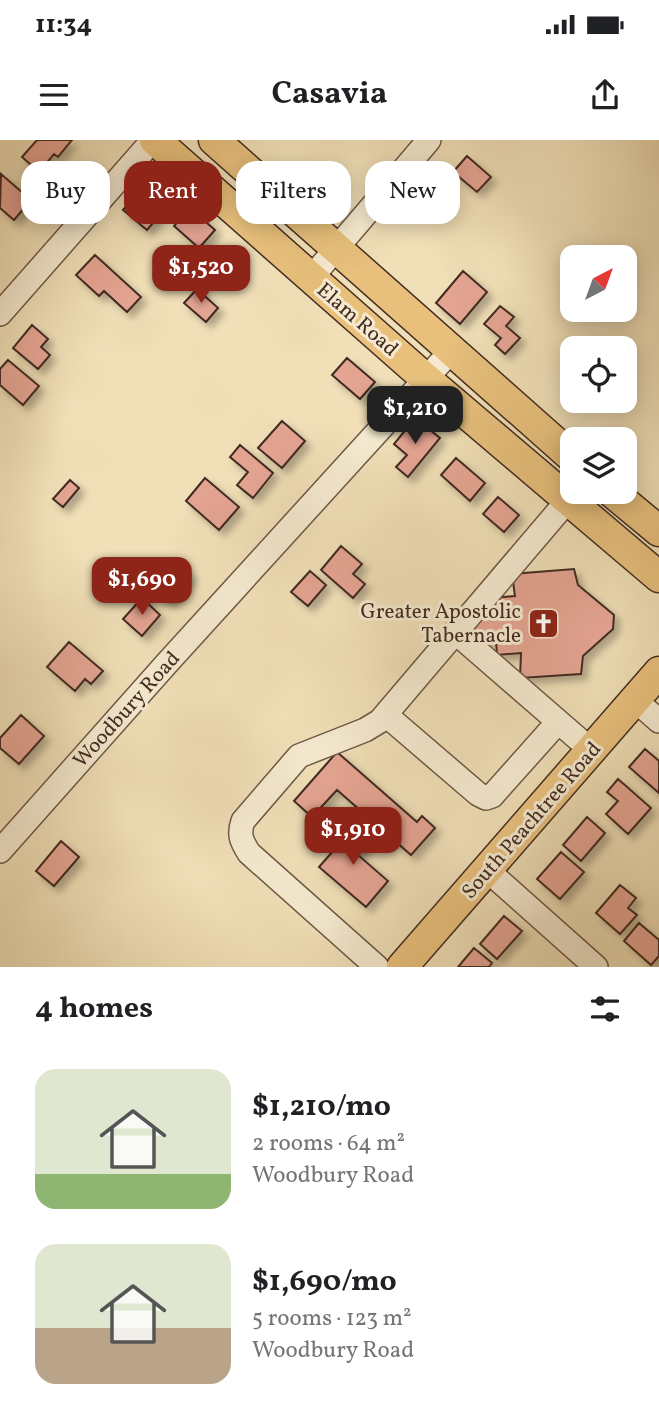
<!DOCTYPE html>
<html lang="en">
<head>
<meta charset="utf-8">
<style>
  :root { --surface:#fff; --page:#f6f6f6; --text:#202124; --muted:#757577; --accent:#8f2418 }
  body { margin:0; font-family:Vollkorn,serif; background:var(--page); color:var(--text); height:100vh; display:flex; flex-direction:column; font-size:26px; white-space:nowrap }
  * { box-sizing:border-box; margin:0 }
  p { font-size:23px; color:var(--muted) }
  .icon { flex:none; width:38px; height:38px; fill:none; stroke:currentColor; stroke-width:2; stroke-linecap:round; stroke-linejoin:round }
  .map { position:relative; height:827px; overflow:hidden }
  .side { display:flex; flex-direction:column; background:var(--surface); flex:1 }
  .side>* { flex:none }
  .hud { position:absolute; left:21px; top:21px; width:618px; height:63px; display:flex; gap:14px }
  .needle { width:46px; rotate:41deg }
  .tools { position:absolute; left:560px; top:105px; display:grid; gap:14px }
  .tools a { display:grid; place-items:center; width:77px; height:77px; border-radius:14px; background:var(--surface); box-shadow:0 4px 18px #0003; font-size:35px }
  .price { position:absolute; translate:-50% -60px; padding:0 16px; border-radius:14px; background:var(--accent); color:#fff; font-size:23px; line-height:46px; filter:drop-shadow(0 2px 4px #0008) }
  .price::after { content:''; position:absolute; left:50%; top:42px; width:21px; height:16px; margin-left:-10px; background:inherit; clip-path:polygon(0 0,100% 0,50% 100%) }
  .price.on { background:#222; color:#fff }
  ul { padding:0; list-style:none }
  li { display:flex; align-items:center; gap:21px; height:175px; padding:0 35px }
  li span { display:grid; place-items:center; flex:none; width:196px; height:140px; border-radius:21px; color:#555 }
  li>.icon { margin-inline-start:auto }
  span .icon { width:84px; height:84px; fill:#fffc; stroke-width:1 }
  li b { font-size:30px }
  h2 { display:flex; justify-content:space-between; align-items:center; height:84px; padding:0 35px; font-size:30px }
  .tag { padding:0 24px; border-radius:21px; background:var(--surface); box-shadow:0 4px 18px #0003; font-size:24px; line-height:63px }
  .tag.on { background:var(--accent); color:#fff }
  .status { display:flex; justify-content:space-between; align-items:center; height:49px; padding:0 35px; background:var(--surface); direction:ltr }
  .status svg { height:19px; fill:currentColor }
  header { display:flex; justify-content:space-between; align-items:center; height:91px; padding:0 35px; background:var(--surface); font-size:32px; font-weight:700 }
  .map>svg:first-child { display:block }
</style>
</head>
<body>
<div class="status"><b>11:34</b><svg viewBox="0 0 49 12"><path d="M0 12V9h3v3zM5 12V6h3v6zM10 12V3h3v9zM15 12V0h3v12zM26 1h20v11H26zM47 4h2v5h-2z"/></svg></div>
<header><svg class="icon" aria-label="menu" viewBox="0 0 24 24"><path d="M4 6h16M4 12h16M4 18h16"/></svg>Casavia<svg class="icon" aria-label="share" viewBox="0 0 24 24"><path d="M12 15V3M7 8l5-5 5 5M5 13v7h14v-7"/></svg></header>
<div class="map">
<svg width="659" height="827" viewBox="0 0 659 827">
  <defs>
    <filter id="shadow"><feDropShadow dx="5.5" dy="5.5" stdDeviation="3.5" flood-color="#0004"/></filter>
  </defs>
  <rect width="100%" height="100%" fill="#f0dfb7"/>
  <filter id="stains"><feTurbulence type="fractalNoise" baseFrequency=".00286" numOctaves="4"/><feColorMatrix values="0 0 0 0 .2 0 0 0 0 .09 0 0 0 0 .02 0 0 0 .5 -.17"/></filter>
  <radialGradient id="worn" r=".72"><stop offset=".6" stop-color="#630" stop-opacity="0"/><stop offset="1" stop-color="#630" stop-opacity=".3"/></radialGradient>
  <!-- building -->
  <path fill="#e4a492" stroke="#422b22" stroke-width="2" filter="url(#shadow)" d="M37,0H72L58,17L54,14L39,32L22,17Z
    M467,16L491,37L477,52L453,32Z
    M1,34L31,60L14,80L0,68Z
    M147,42L170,63L147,90L123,70Z
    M190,68L215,90L199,108L174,86Z
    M95,115L141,157L127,172L104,151L99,156L76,135Z
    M463,131L487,152L460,184L436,163Z
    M197,149L218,168L206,182L184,163Z
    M500,166L514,177L506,186L520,198L505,214L495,205L501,198L484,184Z
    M32,185L48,199L41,207L50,215L38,229L13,208Z
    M347,218L375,242L360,259L332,235Z
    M8,220L39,246L23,265L0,245V229Z
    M415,278L440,298L408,337L396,327L407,315L394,304Z
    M282,281L305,301L282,328L258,308Z
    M240,305L273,333L253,358L237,345L248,332L230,317Z
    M456,318L485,343L470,361L441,335Z
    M205,338L239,367L219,390L186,361Z
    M70,340L79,348L63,367L53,359Z
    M498,357L519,375L504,392L483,374Z
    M341,406L362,424L353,434L365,444L353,458L321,430Z
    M174,422L191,436L169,462L152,448Z
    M574,429L578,445L614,475L613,489L583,516L581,534L520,538L521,513L497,515L496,500L475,502V477L495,474L491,458L515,456L512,434Z
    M310,431L326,445L308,466L291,452Z
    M142,458L160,475L142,496L123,479Z
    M69,502L103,531L91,544L85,539L75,551L47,527Z
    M21,575L44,596L19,624L0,608V598Z
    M645,609L659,621V653L629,627Z
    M337,612L417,682L422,676L435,688L411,715L337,650L312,677L294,661Z
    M618,639L651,668L628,694L606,674L618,661L607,652Z
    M587,677L605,693L581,721L563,705Z
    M343,682L367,704L358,715L388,741L366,767L319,727L341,702L332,695Z
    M61,701L79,717L54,746L36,731Z
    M561,712L584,732L560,759L537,739Z
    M620,745L636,758L628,768L637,775L620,794L596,773Z
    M504,776L522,791L497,819L480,804Z
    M639,783L659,800V816L651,825L624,801Z
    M474,808L492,823L489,827H458Z"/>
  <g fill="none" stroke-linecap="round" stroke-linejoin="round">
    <defs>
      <path id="minor" d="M311,138L429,0
        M0,174L153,0
        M455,492L591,610
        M635,560L659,581
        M386,575L478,654L486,658L492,656L558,582
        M0,711L168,522L452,210
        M487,730L596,827
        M377,827L249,713C242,702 238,695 243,681L299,616L365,590L380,581L568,360"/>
      <path id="major" d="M155,0L426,239L659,437
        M214,0L572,317
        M612,352L659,391
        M402,827L659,532"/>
    </defs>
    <!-- minor casing -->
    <use href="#minor" stroke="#6e5847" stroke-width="26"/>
    <!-- major casing -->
    <use href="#major" stroke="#422b22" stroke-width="33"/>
    <!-- minor -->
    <use href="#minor" stroke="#f5ead0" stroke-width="23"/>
    <!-- major -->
    <use href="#major" stroke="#e8c07c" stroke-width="30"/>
  </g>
  <!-- icons -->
  <defs>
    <symbol id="church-square" viewBox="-11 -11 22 22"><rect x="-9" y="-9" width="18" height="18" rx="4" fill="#8f2418" stroke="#f5ead0"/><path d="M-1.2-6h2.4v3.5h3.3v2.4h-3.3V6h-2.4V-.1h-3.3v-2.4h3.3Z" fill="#fff"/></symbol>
  </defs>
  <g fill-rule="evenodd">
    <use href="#church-square" x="526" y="466" width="35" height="35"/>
  </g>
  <g text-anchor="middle" stroke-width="6" stroke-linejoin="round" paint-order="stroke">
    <!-- street labels -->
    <g font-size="21" fill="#422b22" stroke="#f5ead0">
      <text transform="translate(358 179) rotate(41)" y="7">Elam Road</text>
      <text transform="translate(126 569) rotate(-48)" y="7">Woodbury Road</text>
      <text transform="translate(531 680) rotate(-49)" y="7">South Peachtree Road</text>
    </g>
    <!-- poi labels -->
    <g font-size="21" fill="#422b22" stroke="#f5ead0" text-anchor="end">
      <text x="521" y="478">Greater Apostolic<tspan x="521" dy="24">Tabernacle</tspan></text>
    </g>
  </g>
  <rect width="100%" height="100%" filter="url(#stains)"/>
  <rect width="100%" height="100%" fill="url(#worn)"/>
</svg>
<div class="tools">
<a><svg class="needle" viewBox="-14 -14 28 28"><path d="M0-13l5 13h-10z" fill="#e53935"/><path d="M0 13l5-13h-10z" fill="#757577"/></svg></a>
<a><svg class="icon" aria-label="locate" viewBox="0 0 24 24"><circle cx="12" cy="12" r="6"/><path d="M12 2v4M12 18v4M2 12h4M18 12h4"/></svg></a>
<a><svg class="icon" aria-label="layers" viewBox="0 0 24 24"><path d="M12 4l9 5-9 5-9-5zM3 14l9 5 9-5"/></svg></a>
</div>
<b class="price" style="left:201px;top:165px">$1,520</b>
<b class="price on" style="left:415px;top:306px">$1,210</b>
<b class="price" style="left:142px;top:477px">$1,690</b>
<b class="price" style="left:353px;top:727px">$1,910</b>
<div class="hud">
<a class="tag">Buy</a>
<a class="tag on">Rent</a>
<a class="tag">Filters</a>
<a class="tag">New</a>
</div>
</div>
<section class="side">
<h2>4 homes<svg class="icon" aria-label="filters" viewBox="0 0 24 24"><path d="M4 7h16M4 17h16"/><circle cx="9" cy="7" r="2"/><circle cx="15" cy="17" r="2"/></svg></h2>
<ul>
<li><span style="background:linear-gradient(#dfe7d0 75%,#8fb573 0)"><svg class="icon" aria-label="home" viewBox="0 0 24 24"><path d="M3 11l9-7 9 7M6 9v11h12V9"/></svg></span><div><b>$1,210/mo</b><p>2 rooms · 64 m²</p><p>Woodbury Road</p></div></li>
<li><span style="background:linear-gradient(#dfe7d0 60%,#b9a48a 0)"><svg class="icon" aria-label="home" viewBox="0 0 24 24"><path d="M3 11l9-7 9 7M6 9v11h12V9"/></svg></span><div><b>$1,690/mo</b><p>5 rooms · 123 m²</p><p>Woodbury Road</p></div></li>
</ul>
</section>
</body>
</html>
